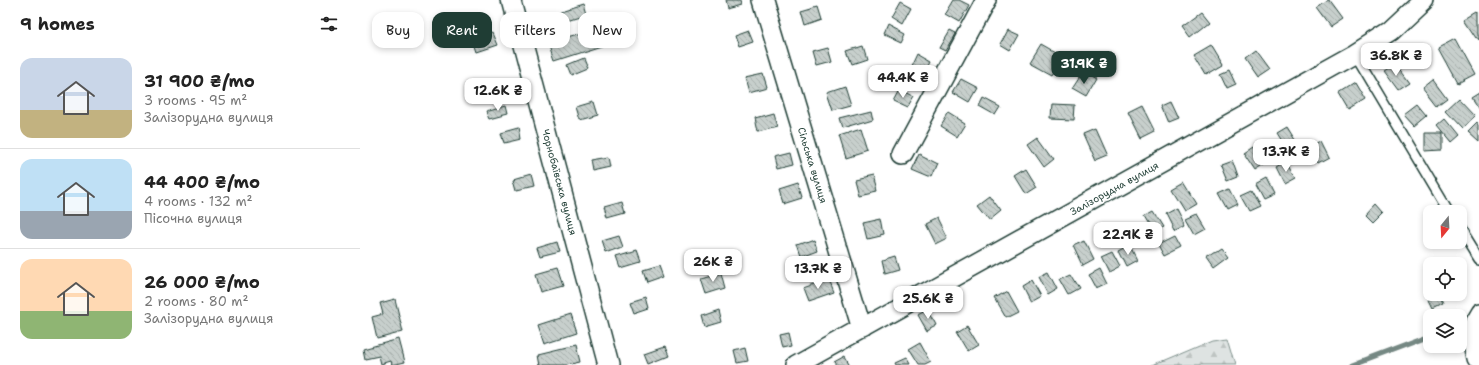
<!DOCTYPE html>
<html lang="en">
<head>
<meta charset="utf-8">
<style>
  :root { --surface:#fff; --page:#f6f6f6; --text:#222; --muted:#767676; --line:#e0e0e0; --accent:#1f3d34 }
  body { margin:0; font-family:"Shantell Sans",sans-serif; background:var(--page); color:var(--text); height:100vh; display:flex; flex-direction:column; font-size:15px; white-space:nowrap }
  * { box-sizing:border-box; margin:0 }
  p { font-size:13px; color:var(--muted) }
  .icon { flex:none; width:22px; height:22px; fill:none; stroke:currentColor; stroke-width:2; stroke-linecap:round; stroke-linejoin:round }
  .map { position:relative; flex:1; overflow:hidden }
  .details { display:flex; flex-direction:column; background:var(--surface); width:360px }
  .details>* { flex:none }
  .guide { position:absolute; left:12px; top:12px; width:380px; height:36px; display:flex; gap:8px }
  .needle { width:26px; rotate:198deg }
  .controls { position:absolute; left:1063px; top:205px; display:grid; gap:8px }
  .controls a { display:grid; place-items:center; width:44px; height:44px; border-radius:8px; background:var(--surface); box-shadow:0 2px 6px #0003; font-size:20px }
  .price { position:absolute; translate:-50% -34px; padding:0 9px; border-radius:8px; background:#fff; color:#222; font-size:13px; line-height:26px; filter:drop-shadow(0 1px 2px #0008) }
  .price::after { content:''; position:absolute; left:50%; top:24px; width:12px; height:9px; margin-left:-6px; background:inherit; clip-path:polygon(0 0,100% 0,50% 100%) }
  .price.selected { background:var(--accent); color:#fff }
  ul { padding:0; list-style:none }
  li { display:flex; align-items:center; gap:12px; height:100px; padding:0 20px }
  li+li { border-top:1px solid var(--line) }
  li span { display:grid; place-items:center; flex:none; width:112px; height:80px; border-radius:12px; color:#555 }
  li>.icon { margin-inline-start:auto }
  span .icon { width:48px; height:48px; fill:#fffc; stroke-width:1 }
  li b { font-size:17px }
  h2 { display:flex; justify-content:space-between; align-items:center; height:48px; padding:0 20px; font-size:17px }
  .tag { padding:0 14px; border-radius:12px; background:var(--surface); box-shadow:0 2px 6px #0003; font-size:14px; line-height:36px }
  .tag.selected { background:var(--accent); color:#fff }
  main { display:flex; flex:1; min-height:0 }
  .map>svg:first-child { display:block }
</style>
</head>
<body>
<main>
<section class="details">
<h2>9 homes<svg class="icon" aria-label="filters" viewBox="0 0 24 24"><path d="M4 7h16M4 17h16"/><circle cx="9" cy="7" r="2"/><circle cx="15" cy="17" r="2"/></svg></h2>
<ul>
<li><span style="background:linear-gradient(#c9d6e8 65%,#c2b280 0)"><svg class="icon" aria-label="home" viewBox="0 0 24 24"><path d="M3 11l9-7 9 7M6 9v11h12V9"/></svg></span><div><b>31 900 ₴/mo</b><p>3 rooms · 95 m²</p><p>Залізорудна вулиця</p></div></li>
<li><span style="background:linear-gradient(#bfe0f5 65%,#9aa5b1 0)"><svg class="icon" aria-label="home" viewBox="0 0 24 24"><path d="M3 11l9-7 9 7M6 9v11h12V9"/></svg></span><div><b>44 400 ₴/mo</b><p>4 rooms · 132 m²</p><p>Пісочна вулиця</p></div></li>
<li><span style="background:linear-gradient(#ffd9b3 65%,#8fb573 0)"><svg class="icon" aria-label="home" viewBox="0 0 24 24"><path d="M3 11l9-7 9 7M6 9v11h12V9"/></svg></span><div><b>26 000 ₴/mo</b><p>2 rooms · 80 m²</p><p>Залізорудна вулиця</p></div></li>
</ul>
</section>
<div class="map">
<svg width="1119" height="365" viewBox="0 0 1119 365">
  <defs>
    <pattern id="forest-firs" width="22" height="20" patternUnits="userSpaceOnUse"><rect width="22" height="20" fill="#dee3e2"/><path d="M5 1l3.5 6h-7zM16 11l3.5 6h-7z" fill="#bec4c2"/></pattern>
    <pattern id="building-back-hatch" width="6" height="6" patternUnits="userSpaceOnUse"><rect width="6" height="6" fill="#c7cfcc"/><path d="M-1 5l2 2M0 0l6 6M5-1l2 2" fill="none" stroke="#aab3b0"/></pattern>
  </defs>
  <rect width="100%" height="100%" fill="#fff"/>
  <filter id="ink" filterUnits="userSpaceOnUse"><feTurbulence type="fractalNoise" baseFrequency=".025" numOctaves="2"/><feDisplacementMap in="SourceGraphic" scale="8" xChannelSelector="R" yChannelSelector="G"/><feConvolveMatrix kernelMatrix="1 2 1 2 8 2 1 2 1" color-interpolation-filters="sRGB"/></filter>
  <g filter="url(#ink)">
    <!-- forest -->
    <path fill="url(#forest-firs)" stroke="#7e908b" d="M867,338L875,365H793L799,362L851,340Z"/>
    <g fill="none" stroke-linecap="round" stroke-linejoin="round">
      <!-- stream -->
      <path stroke="#758883" stroke-width="5" d="M993,365L1070,336"/>
    </g>
    <!-- building -->
    <path fill="url(#building-back-hatch)" stroke="#1f3d34" d="M366,0H382L383,4L368,8Z
      M594,0H599L609,5L599,23L585,15Z
      M969,0L983,19L971,27L957,8Z
      M540,3L551,9L542,26L531,19Z
      M224,4L227,14L195,24L192,14Z
      M458,7L462,20L445,26L441,12Z
      M1118,11L1119,12V40L1105,19Z
      M840,13L848,23L830,37L822,26Z
      M249,25L254,42L194,61L188,43Z
      M528,26L545,35L541,43L524,35Z
      M648,29L659,34L650,50L640,44Z
      M388,30L393,42L378,47L374,35Z
      M589,31L595,34L585,51L579,48Z
      M133,33L138,45L117,52L113,40Z
      M1096,39L1115,74L1098,83L1079,48Z
      M681,44L702,56L692,74L670,62Z
      M851,45L863,65L846,75L834,55Z
      M503,46L507,59L492,64L487,51Z
      M468,48L472,62L457,66L453,52Z
      M896,51L910,70L898,78L885,59Z
      M558,52L572,60L565,74L551,67Z
      M223,58L227,68L210,75L206,65Z
      M1035,64L1049,83L1038,90L1024,71Z
      M869,70L876,85L867,89L860,74Z
      M723,72L736,80L726,97L712,89Z
      M403,74L407,87L389,92L385,78Z
      M601,79L618,88L610,102L593,92Z
      M1073,80L1087,99L1076,107L1062,89Z
      M996,83L1006,100L990,110L980,93Z
      M145,85L148,98L129,102L126,89Z
      M485,86L491,105L473,110L467,92Z
      M539,90L554,98L548,108L533,101Z
      M1119,92V109L1111,97Z
      M623,98L640,107L635,115L619,106Z
      M1098,99L1114,116L1101,128L1085,111Z
      M811,101L819,118L809,122L802,105Z
      M234,102L238,115L221,120L217,107Z
      M691,104L715,105L714,119L690,118Z
      M147,105L149,113L130,118L127,111Z
      M1058,105L1067,116L1055,126L1045,115Z
      M782,107L795,133L781,140L768,114Z
      M511,110L513,119L482,128L479,118Z
      M413,113L417,127L398,132L395,118Z
      M589,113L605,123L597,136L581,126Z
      M1084,119L1097,135L1089,142L1076,126Z
      M1117,122L1119,125V141L1108,131Z
      M927,127L937,143L927,149L917,133Z
      M158,128L160,140L143,144L140,133Z
      M501,129L508,151L486,158L479,136Z
      M735,130L747,157L735,162L723,135Z
      M1065,133H1081V150L1065,151Z
      M678,137L694,159L684,167L668,144Z
      M961,141L969,157L958,163L950,147Z
      M892,147L904,165L895,171L883,153Z
      M429,153L432,165L416,169L413,157Z
      M559,154L577,163L571,177L552,169Z
      M249,157L251,167L233,171L231,160Z
      M872,160L878,177L868,181L861,164Z
      M927,162L936,178L925,184L917,168Z
      M666,169L677,187L666,194L655,176Z
      M171,174L174,186L157,190L154,179Z
      M512,176L516,191L498,195L494,180Z
      M906,179L914,195L903,200L895,185Z
      M823,182L836,203L824,210L811,189Z
      M438,185L442,198L423,204L419,191Z
      M870,189L878,205L868,210L859,194Z
      M891,190L900,206L889,211L880,195Z
      M629,195L641,211L630,220L617,204Z
      M262,203L265,214L247,219L244,208Z
      M1017,203L1024,211L1014,221L1007,214Z
      M816,208L824,224L813,230L805,214Z
      M792,212L802,228L793,234L783,217Z
      M836,213L845,228L834,234L825,218Z
      M577,218L587,238L575,244L565,224Z
      M522,219L525,235L508,239L504,223Z
      M815,235L821,246L805,254L799,243Z
      M259,236L263,247L246,253L242,241Z
      M453,239L457,251L441,257L437,245Z
      M724,241L733,259L722,265L713,246Z
      M197,242L200,252L180,257L177,248Z
      M770,245L778,261L767,267L759,251Z
      M861,249L868,258L853,269L846,259Z
      M276,250L280,261L260,267L256,256Z
      M752,251L760,266L749,272L741,256Z
      M534,257L538,270L524,274L521,261Z
      M299,266L303,277L286,283L282,271Z
      M197,268L203,286L181,292L176,274Z
      M739,268L747,284L736,289L728,274Z
      M689,272L698,289L688,295L679,277Z
      M361,273L365,288L346,294L341,279Z
      M711,274L720,289L709,295L700,279Z
      M469,279L474,292L448,301L443,288Z
      M671,280L680,296L669,302L661,286Z
      M1070,290V294H1077L1082,304L1072,309L1064,293Z
      M646,291L657,311L645,317L634,298Z
      M286,298L289,309L274,314L270,303Z
      M35,299L43,332L17,339L12,317L23,314L20,303Z
      M358,310L361,322L344,327L341,316Z
      M569,310L577,326L567,331L558,315Z
      M210,315L216,333L185,343L179,325Z
      M607,325L619,345L609,351L597,331Z
      M428,332L431,345L422,347L419,334Z
      M39,339L45,362L32,365L31,361L21,364L19,356L5,359L3,349Z
      M560,342L571,362L565,365H558L548,349Z
      M216,345L220,362L206,365H181L179,354Z
      M305,347L309,356L289,364L285,354Z
      M385,348L388,361L377,363L374,351Z
      M485,356L490,365H476L474,362Z
      M545,358L549,365H535L534,363Z"/>
    <g fill="none" stroke-linecap="round" stroke-linejoin="round">
      <defs>
        <path id="lane" d="M995,54L1089,212
          M1100,230L1119,261"/>
        <path id="street" d="M151,0L248,365
          M403,0L502,329
          M543,154L626,0
          M1119,315L1112,327L1117,359L1119,362
          M436,365L995,54L1031,31L1064,0"/>
      </defs>
      <!-- lane casing -->
      <use href="#lane" stroke="#1f3d34" stroke-width="12"/>
      <!-- street casing -->
      <use href="#street" stroke="#1f3d34" stroke-width="22"/>
      <!-- lane -->
      <use href="#lane" stroke="#fff" stroke-width="9"/>
      <!-- street -->
      <use href="#street" stroke="#fff" stroke-width="19"/>
    </g>
  </g>
  <g text-anchor="middle" stroke-width="3.5" stroke-linejoin="round" paint-order="stroke">
    <!-- street labels -->
    <g font-size="10" fill="#1f3d34" stroke="#fff">
      <text transform="translate(453 165) rotate(73)" y="4">Сільська вулиця</text>
      <text transform="translate(200 182) rotate(75)" y="4">Чорнобаївська вулиця</text>
      <text transform="translate(754 188) rotate(-29)" y="4">Залізорудна вулиця</text>
    </g>
  </g>
</svg>
<div class="controls">
<a><svg class="needle" viewBox="-14 -14 28 28"><path d="M0-13l5 13h-10z" fill="#e53935"/><path d="M0 13l5-13h-10z" fill="#767676"/></svg></a>
<a><svg class="icon" aria-label="locate" viewBox="0 0 24 24"><circle cx="12" cy="12" r="6"/><path d="M12 2v4M12 18v4M2 12h4M18 12h4"/></svg></a>
<a><svg class="icon" aria-label="layers" viewBox="0 0 24 24"><path d="M12 4l9 5-9 5-9-5zM3 14l9 5 9-5"/></svg></a>
</div>
<b class="price" style="left:1036px;top:77px">36.8K ₴</b>
<b class="price selected" style="left:724px;top:85px">31.9K ₴</b>
<b class="price" style="left:543px;top:99px">44.4K ₴</b>
<b class="price" style="left:138px;top:112px">12.6K ₴</b>
<b class="price" style="left:926px;top:173px">13.7K ₴</b>
<b class="price" style="left:768px;top:256px">22.9K ₴</b>
<b class="price" style="left:353px;top:283px">26K ₴</b>
<b class="price" style="left:458px;top:290px">13.7K ₴</b>
<b class="price" style="left:568px;top:320px">25.6K ₴</b>
<div class="guide">
<a class="tag">Buy</a>
<a class="tag selected">Rent</a>
<a class="tag">Filters</a>
<a class="tag">New</a>
</div>
</div>
</main>
</body>
</html>
